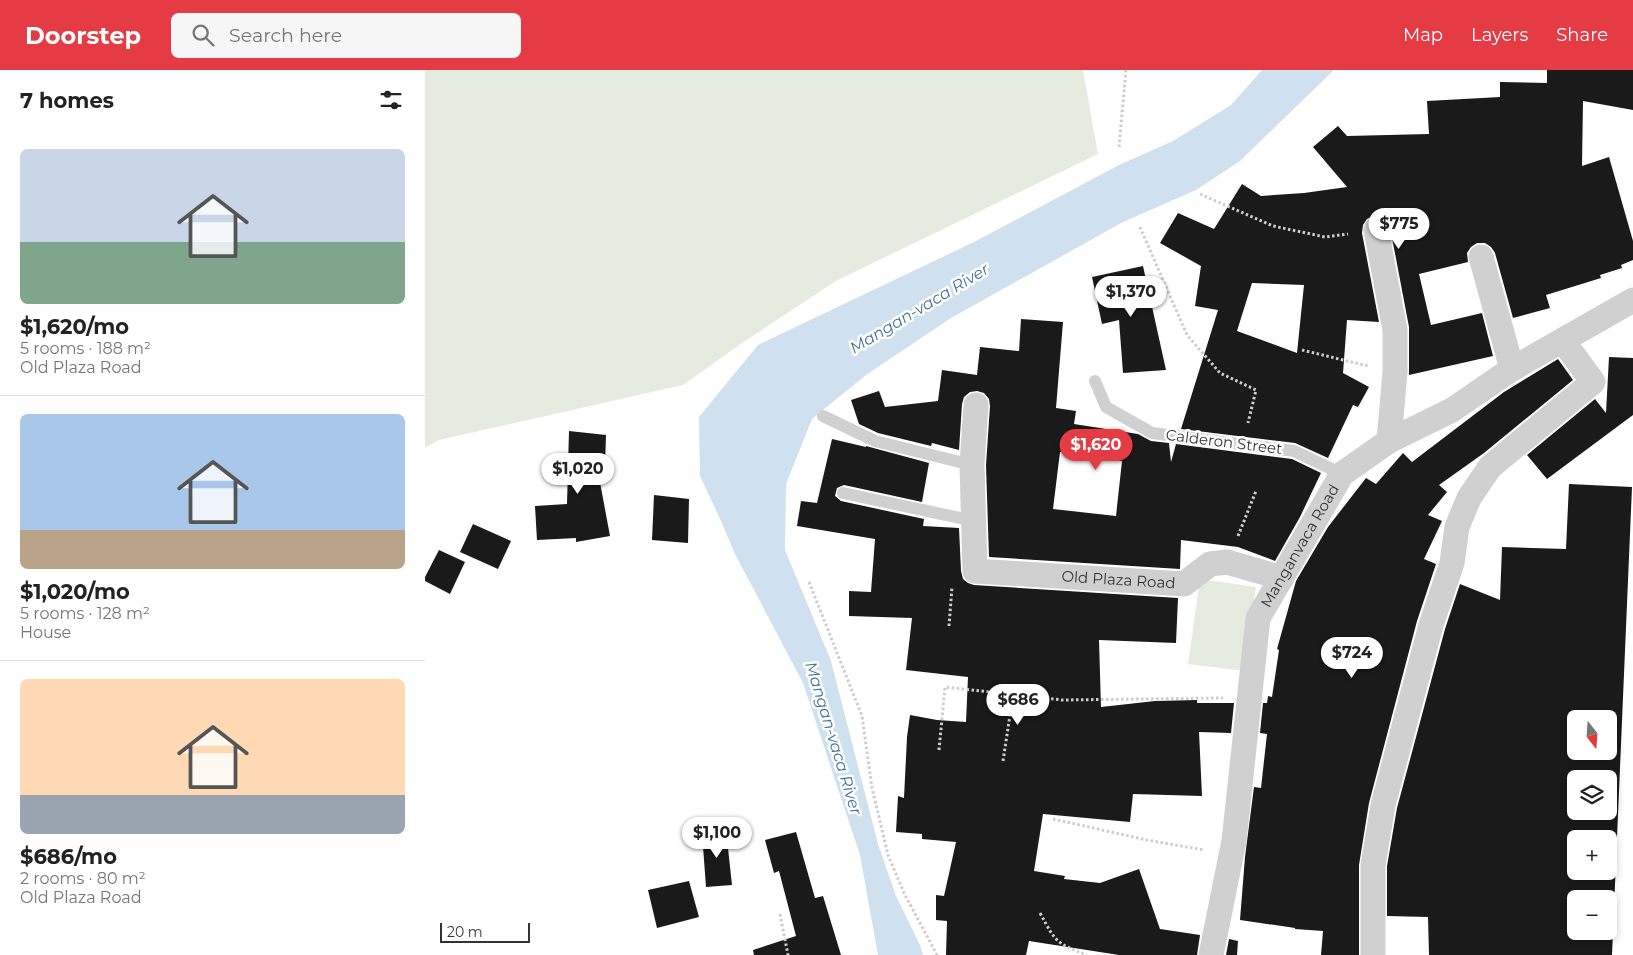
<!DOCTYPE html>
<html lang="en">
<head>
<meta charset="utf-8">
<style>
  :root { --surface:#fff; --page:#f6f6f6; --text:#222; --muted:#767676; --line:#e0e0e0; --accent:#e43b44 }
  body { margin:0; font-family:Montserrat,sans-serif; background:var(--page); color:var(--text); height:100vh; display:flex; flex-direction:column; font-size:19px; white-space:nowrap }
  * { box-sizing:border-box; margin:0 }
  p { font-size:16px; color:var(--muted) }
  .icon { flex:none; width:28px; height:28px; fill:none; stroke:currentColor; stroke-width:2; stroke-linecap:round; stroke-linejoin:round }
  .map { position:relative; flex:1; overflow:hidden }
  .sheet { display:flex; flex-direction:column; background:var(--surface); width:425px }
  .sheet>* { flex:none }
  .needle { width:32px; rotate:163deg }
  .tools { position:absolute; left:1142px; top:640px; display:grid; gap:10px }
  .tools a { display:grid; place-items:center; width:50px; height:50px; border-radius:8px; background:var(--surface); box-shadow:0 2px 8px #0003; font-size:25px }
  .scale { position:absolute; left:15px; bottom:12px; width:90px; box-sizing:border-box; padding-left:5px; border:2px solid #333; border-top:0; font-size:14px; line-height:18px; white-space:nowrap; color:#333; -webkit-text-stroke:4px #fff; paint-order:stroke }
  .price { position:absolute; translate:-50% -42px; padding:0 11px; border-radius:18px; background:#fff; color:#222; font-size:16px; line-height:32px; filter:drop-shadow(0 1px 2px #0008) }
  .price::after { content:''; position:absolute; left:50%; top:30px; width:15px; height:11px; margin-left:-8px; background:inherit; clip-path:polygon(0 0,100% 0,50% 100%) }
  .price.current { background:var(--accent); color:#fff }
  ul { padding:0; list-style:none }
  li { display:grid; align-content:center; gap:10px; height:265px; padding:0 20px }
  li+li { border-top:1px solid var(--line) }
  li span { display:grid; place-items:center; height:155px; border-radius:8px; color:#555 }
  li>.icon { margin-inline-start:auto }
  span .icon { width:90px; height:90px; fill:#fffc; stroke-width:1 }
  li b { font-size:21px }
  h2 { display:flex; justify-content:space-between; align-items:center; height:60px; padding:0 20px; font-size:21px }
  header { display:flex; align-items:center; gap:30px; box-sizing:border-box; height:70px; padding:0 25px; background:var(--accent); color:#fff }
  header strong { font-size:24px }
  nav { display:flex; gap:28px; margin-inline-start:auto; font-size:18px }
  .search { width:350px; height:45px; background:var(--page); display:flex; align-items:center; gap:12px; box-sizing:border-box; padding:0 18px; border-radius:8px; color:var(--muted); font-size:19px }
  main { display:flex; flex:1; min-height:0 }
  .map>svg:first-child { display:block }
</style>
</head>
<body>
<header>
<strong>Doorstep</strong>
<div class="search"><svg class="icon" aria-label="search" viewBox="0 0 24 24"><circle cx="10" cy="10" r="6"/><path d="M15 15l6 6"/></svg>Search here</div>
<nav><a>Map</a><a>Layers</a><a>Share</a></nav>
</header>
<main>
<section class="sheet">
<h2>7 homes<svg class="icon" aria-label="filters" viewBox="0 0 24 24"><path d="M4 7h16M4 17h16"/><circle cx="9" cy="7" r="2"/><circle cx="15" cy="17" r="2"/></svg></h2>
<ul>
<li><span style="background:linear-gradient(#c9d6e8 60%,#7fa58c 0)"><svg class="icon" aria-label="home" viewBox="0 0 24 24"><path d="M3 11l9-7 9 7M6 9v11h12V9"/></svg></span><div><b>$1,620/mo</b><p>5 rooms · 188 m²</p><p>Old Plaza Road</p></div></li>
<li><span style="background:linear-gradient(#a9c7e8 75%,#b9a48a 0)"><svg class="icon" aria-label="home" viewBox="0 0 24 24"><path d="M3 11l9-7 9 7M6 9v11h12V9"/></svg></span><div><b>$1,020/mo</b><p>5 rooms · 128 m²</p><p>House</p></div></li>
<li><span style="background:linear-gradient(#ffd9b3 75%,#9aa5b1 0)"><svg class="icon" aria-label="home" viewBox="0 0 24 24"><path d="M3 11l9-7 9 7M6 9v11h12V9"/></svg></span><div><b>$686/mo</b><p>2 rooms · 80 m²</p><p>Old Plaza Road</p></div></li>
</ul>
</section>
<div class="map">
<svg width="1208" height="885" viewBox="0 0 1208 885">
  <rect width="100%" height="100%" fill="#fff"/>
  <!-- green -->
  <path fill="#e5ecdf" d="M0,0H658L673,84L411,211L317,273L258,315L14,370L0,378Z
    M775,509L831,517L819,601L763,594Z"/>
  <!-- water -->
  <path fill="#cfe1ee" d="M837,0H909L815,91L771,120L698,152L526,248L441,305L387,349L361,414L360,480L406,591L453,774L471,826L495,875L498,885H453L435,785L378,613L310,484L296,451L275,406L274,347L333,275L549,172L694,95L748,71L806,35Z"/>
  <!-- building -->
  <path fill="#1a1a1a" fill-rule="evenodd" d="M1122,0H1208V40L1158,31L1157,96L1184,87L1208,171V190L1196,195L1197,198L1175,205L1176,208L1121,225L1125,238L1088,248L1070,183L1066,177L1060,173H1052L1046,177L1042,183L1043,192L994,204L1006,255L1057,243L1068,286L984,305V257L965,157L962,151L956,147L948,146L942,149L938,155L937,163L954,252L922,250L918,303L944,317L933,337L928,335L903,388L870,373L756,359L793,240L770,236L776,196L735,173L753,143L789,159L817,114L836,126L879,123L922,117L888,77L913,56L922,66L1004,64L1002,31L1075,27V12L1122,13ZM827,213L879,215L872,283L812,261Z
    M718,196L741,300L698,303L694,250L677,254L667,207Z
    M596,249L638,252L631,338L651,341L649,354L713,364L726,371L744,373L746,392L751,374L867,389L896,403L875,447L850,491L813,477L756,470L755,499L564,487L561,395L565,336L564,329L559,323L552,321L545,322L539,327L537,334L534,380L507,373L506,376L453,363L434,354L426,330L454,321L460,337L513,331L517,300L552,305L555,277L594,281ZM635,382L697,391L691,446L628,439Z
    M1184,287L1208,288V345L1122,409L1102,385L1170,329L1181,343Z
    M1133,289L1148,310L1059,383L1014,415L1022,422L1003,445L1017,451L999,489L1011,494L992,551L944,733L934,795V885H896L898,861L870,859V858L815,850L820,787L829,717L836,718L842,664L835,663L838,633H842L843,626L847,627L854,580L852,579L871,511L903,457L941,408L951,414L978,383L987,392L1079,322Z
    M144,361L181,365L180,396H172L185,466L151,472V468L112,470L110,436L142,434Z
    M407,369L441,377V376L504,393L497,432L419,415L412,418L410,426L416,431L499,449L498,456L534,458L536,501L538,509L543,513L549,515L753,528L751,573L674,570L676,637L730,631L772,630V633H809L806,663L774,662L777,726L708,724L705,752L618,744L609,801L640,806L639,809L675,813L714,799L735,859L775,865L772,885H694L604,871L601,885H521L522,851L511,850V825L519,826L531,772L497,769V764L471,762L473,726L479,728L482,667L485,645L512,650L541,652L543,607L481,600L487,548L424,546V521L446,522L450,469L372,456L376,431L392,433Z
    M1144,414L1207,417L1187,885H1004L1003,847L962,846V796L972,738L1020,559L1035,514L1075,530L1077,477L1141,479ZM1151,649H1184V681H1151ZM1151,709H1184V741H1151ZM1151,769H1184V801H1151ZM1151,829H1184V861H1151Z
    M229,425L264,429L263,473L227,470Z
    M48,454L86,471L73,499L35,482Z
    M14,480L40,492L25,524L0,511V507Z
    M301,760L307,815L281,817L277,763Z
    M371,762L390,828L398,826L416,885H329L328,880L371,866L354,801L349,803L340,770Z
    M264,811L274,847L232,858L223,820Z
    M804,869L813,871L812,885H801Z"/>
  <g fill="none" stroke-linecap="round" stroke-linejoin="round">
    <!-- path -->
    <path stroke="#cdcdcd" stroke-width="3" stroke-dasharray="2.5 2.5" stroke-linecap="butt" d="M694,77L701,0
      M775,124L848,156L900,167L923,164
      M715,157L762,265L795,303L831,320L823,353
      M877,280L943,296
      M813,466L831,421
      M384,512L437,646L447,718L463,785L479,823L512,885
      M524,556L527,517
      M514,680L520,617L637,630L798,628
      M578,691L588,625
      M628,749L722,770L779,780
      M615,843C631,872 630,873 662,885
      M355,844L363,885"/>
    <!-- lane -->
    <path stroke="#d0d0d0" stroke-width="12" d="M670,311L681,337L727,363L869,381L917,404
      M398,346L450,371L547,395
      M418,423L549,451"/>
    <!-- street -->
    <g stroke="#d0d0d0" stroke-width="25">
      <path d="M951,160L970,260V302L964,371"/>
      <path d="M1056,187L1087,299"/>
      <path id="s1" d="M551,335L547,395L550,501L759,514L785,494L802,492L857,508"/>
      <path id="s2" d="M786,885L809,771L833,548L917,404L964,371L1027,340L1087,299L1208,230"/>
      <path d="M948,885V795L958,735L1006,555L1027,493L1032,457L1044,428L1065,397L1168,312L1138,271"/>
    </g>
  </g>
  <g text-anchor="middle" stroke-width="5" stroke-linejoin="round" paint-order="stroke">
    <!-- street labels -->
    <g font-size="15" fill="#333" stroke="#fff">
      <text transform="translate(799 372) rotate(7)" y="5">Calderon Street</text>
      <text dy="5" stroke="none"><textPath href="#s2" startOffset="424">Manganvaca Road</textPath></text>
      <text dy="5" stroke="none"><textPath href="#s1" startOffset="310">Old Plaza Road</textPath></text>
    </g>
    <!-- water labels -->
    <g font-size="16" font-style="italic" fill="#407396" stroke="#fff">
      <text transform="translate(494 238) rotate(-31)" y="6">Mangan-vaca River</text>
      <text transform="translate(409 668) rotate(73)" y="6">Mangan-vaca River</text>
    </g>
  </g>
</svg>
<div class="tools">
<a><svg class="needle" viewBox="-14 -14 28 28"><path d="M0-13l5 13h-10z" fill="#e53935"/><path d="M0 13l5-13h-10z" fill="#767676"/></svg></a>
<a><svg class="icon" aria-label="layers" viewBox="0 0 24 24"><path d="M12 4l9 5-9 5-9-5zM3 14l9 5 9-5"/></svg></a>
<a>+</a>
<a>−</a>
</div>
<div class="scale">20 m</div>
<b class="price" style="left:974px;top:180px">$775</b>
<b class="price" style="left:706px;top:248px">$1,370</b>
<b class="price current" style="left:671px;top:401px">$1,620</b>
<b class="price" style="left:153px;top:425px">$1,020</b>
<b class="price" style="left:927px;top:609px">$724</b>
<b class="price" style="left:593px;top:656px">$686</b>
<b class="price" style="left:292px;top:789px">$1,100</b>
</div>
</main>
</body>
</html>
